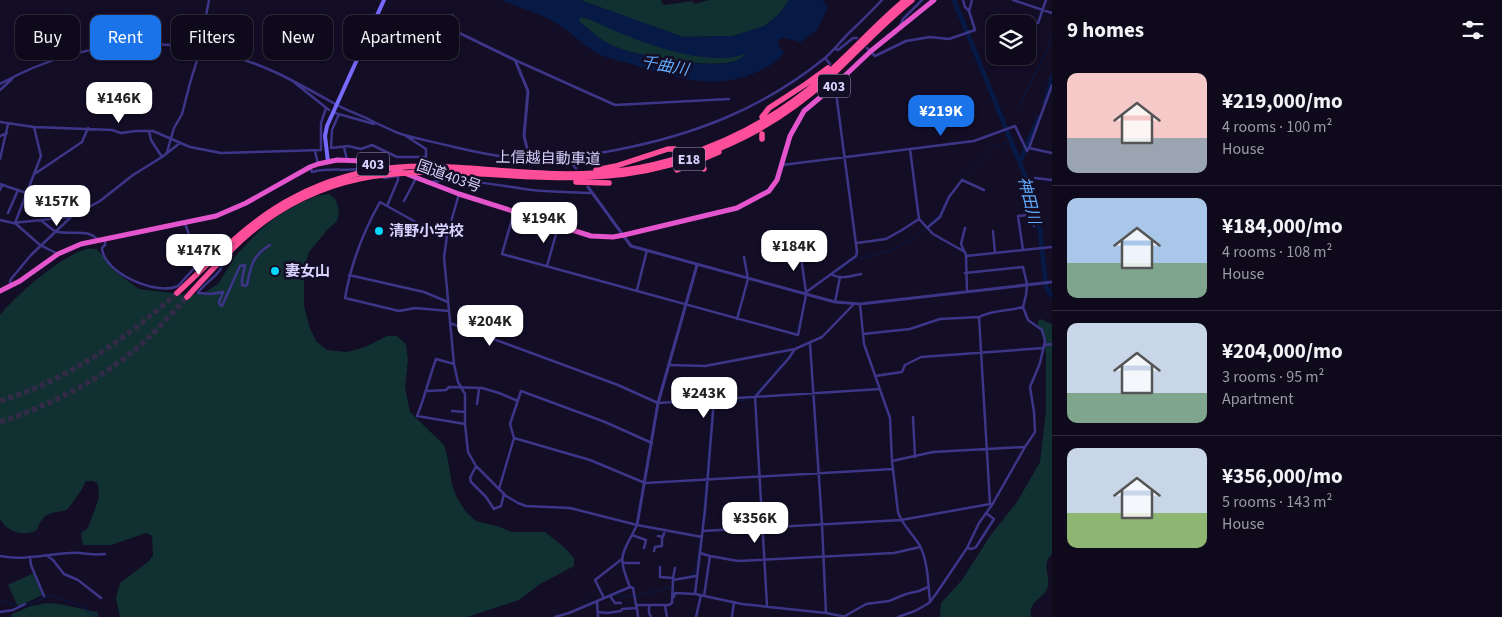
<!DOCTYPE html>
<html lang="en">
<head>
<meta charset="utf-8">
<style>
  :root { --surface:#0e0a1c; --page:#1c1829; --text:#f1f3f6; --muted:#9b9aa3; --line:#2e2b3b; --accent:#1a73e8 }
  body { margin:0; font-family:"Source Sans 3","Noto Sans JP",sans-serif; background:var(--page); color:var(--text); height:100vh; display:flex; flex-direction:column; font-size:19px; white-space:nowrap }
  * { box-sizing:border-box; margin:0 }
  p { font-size:16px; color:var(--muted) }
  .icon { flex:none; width:28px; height:28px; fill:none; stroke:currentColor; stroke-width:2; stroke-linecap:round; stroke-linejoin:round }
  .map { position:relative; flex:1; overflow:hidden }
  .details { display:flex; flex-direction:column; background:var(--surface); width:450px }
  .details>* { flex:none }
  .hud { position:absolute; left:15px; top:15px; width:475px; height:45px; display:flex; gap:10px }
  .controls { position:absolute; left:986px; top:15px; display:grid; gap:10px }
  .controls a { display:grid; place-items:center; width:50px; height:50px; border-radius:10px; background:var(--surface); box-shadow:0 2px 8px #0003,0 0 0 1px var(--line); font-size:25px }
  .price { position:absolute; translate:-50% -42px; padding:0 11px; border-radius:10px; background:#fff; color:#222; font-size:16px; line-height:32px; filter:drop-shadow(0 1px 2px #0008) }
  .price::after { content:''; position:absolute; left:50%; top:30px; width:15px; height:11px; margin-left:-8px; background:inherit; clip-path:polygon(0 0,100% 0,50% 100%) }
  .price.active { background:var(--accent); color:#fff }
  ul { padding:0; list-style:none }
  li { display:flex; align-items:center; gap:15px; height:125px; padding:0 15px }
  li+li { border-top:1px solid var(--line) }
  li span { display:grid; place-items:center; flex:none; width:140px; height:100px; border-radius:10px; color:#555 }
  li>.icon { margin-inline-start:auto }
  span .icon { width:60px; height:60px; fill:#fffc; stroke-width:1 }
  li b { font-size:21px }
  h2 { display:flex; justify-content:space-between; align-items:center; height:60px; padding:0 15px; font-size:21px }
  .chip { padding:0 18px; border-radius:10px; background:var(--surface); box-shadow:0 2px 8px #0003,0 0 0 1px var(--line); font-size:18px; line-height:45px }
  .chip.active { background:var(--accent); color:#fff }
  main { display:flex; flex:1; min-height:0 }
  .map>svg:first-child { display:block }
</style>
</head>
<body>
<main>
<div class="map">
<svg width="1052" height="617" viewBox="0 0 1052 617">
  <rect width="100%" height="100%" fill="#130d26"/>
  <!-- green -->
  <path fill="#103031" d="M580,0H661L662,3L665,5L692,1L694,4L709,0H789L780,13L765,26L733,36L683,37Z
    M580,17C594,19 606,27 619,32C660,48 705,65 749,53C744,56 738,61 732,62C703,68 629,57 604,41C595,36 588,28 579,22V19Z
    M329,194L336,200L339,211L337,221L328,229L309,252L304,270V305L309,326L316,341L327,350L347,352L365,347L387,336H397L406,344L408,360L405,387L410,412L444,445L448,460L452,485L457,498L466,512L476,521L497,526L512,532H545L564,547L574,558V566L540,584L519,600L467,617H120L116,598L120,583L149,561L153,555L152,536L146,533L111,545H83L81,533L88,528L99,498L98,484L93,481H86L81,491L67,510C50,514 44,511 37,530C24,537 7,532 0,519V315C16,295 61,256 86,249C89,248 94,249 97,249L115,271L139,289L188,295L204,293L218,284L236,255L262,228L279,215L298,204L316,196Z
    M1040,319L1052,324V554C1041,566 1050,573 1048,586C1045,599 1028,600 1031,617H940L941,603L962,580L990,536L1017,502L1040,462L1046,411V357L1044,336L1038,327V321Z
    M34,573L42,595L18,607L8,585Z
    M47,603L59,604L97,612L99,617H11L12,614L31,606Z"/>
  <!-- water -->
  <path fill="#071a46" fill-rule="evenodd" d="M501,0H580L683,37L733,36L765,26L780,13L789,0H822L828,6L817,30L801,42L784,38L778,40L779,46L784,53C777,62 768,67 757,72C716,90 678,79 638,66C626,62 612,60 601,55C585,48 573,33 557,24C540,13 520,8 501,0ZM580,17L587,18C626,37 679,59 724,58C732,58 740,55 747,54C743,57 738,60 733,62C707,69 627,56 604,41C596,36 588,28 579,22Z"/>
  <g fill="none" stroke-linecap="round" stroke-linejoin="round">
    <!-- stream -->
    <path stroke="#071a46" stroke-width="1" d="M1018,108L1047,51L1052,35
      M1003,125L1004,123
      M962,179L993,148L1010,141
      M930,223L939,215L951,192
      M834,274L854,259L888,252L916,236L925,229
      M791,345L798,324
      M702,526L713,401L749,400L773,375L787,352
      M696,567L700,543
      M689,576L695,573L696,568
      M616,594L625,597L633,596
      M636,596L671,587
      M585,598L587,603
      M0,600L17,606
      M20,608L51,595L82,607L97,617"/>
    <!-- river -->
    <path stroke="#071a46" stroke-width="4.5" d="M954,0L1030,188L1040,231L1046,287L1052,296
      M1045,103L1052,77
      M1020,161L1039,117"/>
    <!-- motorway-tunnel -->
    <path stroke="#312b47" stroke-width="5.5" stroke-dasharray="5.5 3" stroke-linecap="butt" d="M0,401C68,380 124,340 177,293
      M0,422C51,405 104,378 144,342C159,328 173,312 187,297"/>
    <!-- minor -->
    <path stroke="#3d3688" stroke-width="2.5" d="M963,0L965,7L969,11
      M1013,0L1052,13
      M1038,23L1046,0
      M900,26L903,19L922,0
      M867,48L875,56L906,41L930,37L949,39L975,30L969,11L972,0
      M835,49L838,50L853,38H857
      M825,58L830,64
      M515,60L615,105L729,99
      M295,83L329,110
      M0,84C88,35 186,31 277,73C298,83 317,94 337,105C348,111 360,115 372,121C380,125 389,129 398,133C416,139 435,142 454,147C479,153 503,158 530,159C559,160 587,156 616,150C694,135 762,109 825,58C833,51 840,42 848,34C859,23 871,12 882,0
      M0,90L12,79
      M335,113L374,124
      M339,114L332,130L331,148L348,146L361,149L372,145L397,157H426V149L406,136
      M0,122L34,127L112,130L121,133L136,131H153L190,147L221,153L321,150V123L326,108
      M149,131L151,140L162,157
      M0,136L7,133
      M344,147L347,160
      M1029,148L1052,85
      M910,149L919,219L933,234L965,252L966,256L967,290
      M315,151L318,164
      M167,152L174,128L182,114L190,83L198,57L197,54L172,47L170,45L175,42H201L209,0
      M0,159L8,124
      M782,165L974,141L1015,126L1027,151L1029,148L1052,153
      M310,167L312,172C331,167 349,172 368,168L373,171
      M36,173L82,142L88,128
      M398,175V180L387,206L421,225L447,236
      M384,178L398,176
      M1035,178L1052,180
      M431,182C462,177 501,186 532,190C552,192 572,192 591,193
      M0,184L26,193
      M0,190L2,185
      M459,194L447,236L444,257L454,364L458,382L465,394V424L468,452L476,466L506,496L518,503L526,506L570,508L637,525L702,537
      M404,201L416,178
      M387,206L380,202C363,232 351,264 345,298L399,311L415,308L449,311
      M514,212L502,254L798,335L806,295
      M8,213L18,190
      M0,220L13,223L69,217
      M41,220C46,224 52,231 58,232C72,235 87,228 98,240
      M15,223L41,156L34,127
      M15,223L40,245L58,254
      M185,223L190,238L209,256
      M927,228L940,217L949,197L962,180L984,190
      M993,231L995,253
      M105,239V245L102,248C103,273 157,296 178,286L207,254
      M857,243L886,239L902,230L919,219
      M800,250L806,292
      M1023,250L1018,216L1028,215L1034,226
      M964,251L961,244L965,228
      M966,256L1052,247
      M547,266L558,227
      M221,268C218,276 204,283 198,293L211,294L223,292L219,302L220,305L222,306L240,266L245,265L242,279V285L245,286L247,285C251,266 252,256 270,245
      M831,274C840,280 851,276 861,274
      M349,275L424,292L448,302
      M11,286L10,282L11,279L31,255L71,217L100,201L133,175L162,157L180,143
      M637,290L647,250
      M805,293L856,256L857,252L835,85L837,82L835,78
      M835,302L840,277
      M860,304L864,344L890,418L892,461L898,512C902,525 913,534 920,546C928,562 928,583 930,601
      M979,317L990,504
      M737,319L748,279L744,257
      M450,323L618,385L658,403L880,389
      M863,334L910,329L940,319L979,317C991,310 1009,311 1023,307
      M810,343L822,524L826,613
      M1045,345L1052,344
      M454,364L436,359C429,378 425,397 417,416L465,424
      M669,365L705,366L795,349
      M875,376L902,372L905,365L921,357L1044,348
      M428,391L446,390L449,387L482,388L499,393L518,401
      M714,400L705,510L695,594L742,604L826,613L846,617
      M477,404L479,389
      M452,411L465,412
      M913,417L915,457
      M514,438L590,460L645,483L893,469
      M892,461L933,452L1024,447
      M476,466L470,478L471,482L486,497L494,509L501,506L504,494
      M499,489L514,438L510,424L521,391L605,422L652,443
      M637,525C623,554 616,554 630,587L633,588L636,605H669L672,603L673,580L696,576
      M703,531L901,520L990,504L992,505
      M632,535L646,540L644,548
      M658,536L663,537L665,530
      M967,548L972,549L976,547L994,519L986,513
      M654,551L655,547L662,546V537
      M700,553L710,556L738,561L894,553L920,547
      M46,555L53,560L64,574L78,580L101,598
      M0,556C23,561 47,554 70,553C83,552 92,556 105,554
      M30,557L31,565L44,596
      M623,563H639
      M660,567V577L673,578V580
      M673,578L675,568
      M610,596L615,603H621
      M704,596L710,556
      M674,597L675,593L695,594
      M604,598L595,580L622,559
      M597,601L598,617
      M649,605V613L651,617
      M665,606L667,617
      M767,606L755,397L789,358L795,349L822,337L854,304
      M637,608L638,617
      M0,612L13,610L25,604
      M598,612L607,613L621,611L622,609L637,608L636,605
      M845,616L866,604L889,601L906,594L919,591L928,587
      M555,617L569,613L630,587
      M696,617L701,595
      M732,617L734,602
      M898,617L915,611L929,603L936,594L967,548L979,523L992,505L1025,447L1035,432L1034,412L1030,387L1040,363L1045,341L1042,330L1028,320L1023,307L1026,295L1027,284L1023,267L965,273"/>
    <!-- tertiary -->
    <path stroke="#3d3688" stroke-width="3" d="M452,15L449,28L515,60L528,91L524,136L527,148L534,152L565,156L568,157L576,168
      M588,187L631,246L835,302L860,304L1052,282
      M637,525L658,403L697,265"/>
    <!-- secondary -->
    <path stroke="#766aff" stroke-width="4" d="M328,162L325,136L327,126L384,0"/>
    <!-- trunk -->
    <path stroke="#e454cc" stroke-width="5" d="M0,291L20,281L58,254L81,244L216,216L246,203L310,167L318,164L337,160L362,161L372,163L399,171L459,194L591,236L613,237L624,235L737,208L769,191L777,180L790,136L804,111L835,85L871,51L934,0"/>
    <!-- motorway -->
    <path stroke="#ff4e99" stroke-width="5.5" d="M762,117L769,108L806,84L828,68
      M762,134V139
      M697,166L704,169
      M596,170L616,166L668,149H675L683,152
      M677,170L719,152
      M576,182L609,183
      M177,293C214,259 249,220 295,197C390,147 467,173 567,174C605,174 644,169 681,157C732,141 780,115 821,79C850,54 875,25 905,0
      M187,297C207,275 227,252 251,232C320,174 397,167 484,174C547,178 608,182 669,165C728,150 783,120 828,79C856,53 882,24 912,0"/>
  </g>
  <!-- markers -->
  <g fill="#00d7fe" stroke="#130d26" stroke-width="2">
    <circle cx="379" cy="231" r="5"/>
    <circle cx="275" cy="271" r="5"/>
  </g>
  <g text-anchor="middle" stroke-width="5" stroke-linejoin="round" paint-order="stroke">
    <!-- shield labels -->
    <g fill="#130d26" stroke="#9e98be" stroke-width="1">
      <rect x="818" y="74.5" width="32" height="23" rx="4"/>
      <rect x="673" y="147.5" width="32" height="23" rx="4"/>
      <rect x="357" y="152.5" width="32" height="23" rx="4"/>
    </g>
    <g font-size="14" font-weight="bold" fill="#dad3ff">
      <text x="834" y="91">403</text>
      <text x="689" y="164">E18</text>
      <text x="373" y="169">403</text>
    </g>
    <!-- street labels -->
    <g font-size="15" fill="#dad3ff" stroke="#130d26">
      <text transform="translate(548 158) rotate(1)" y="5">上信越自動車道</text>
      <text transform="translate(449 176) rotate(20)" y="5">国道403号</text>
    </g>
    <!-- poi labels -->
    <g font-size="15" font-weight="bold" fill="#dad3ff" stroke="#130d26" text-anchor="start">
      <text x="389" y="236">清野小学校</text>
      <text x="285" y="276">妻女山</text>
    </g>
    <!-- water labels -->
    <g font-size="16" font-style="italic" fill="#61adff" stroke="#130d26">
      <text transform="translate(665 65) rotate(10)" y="6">千曲川</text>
      <text transform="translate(1030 200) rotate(76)" y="6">神田川</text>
    </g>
  </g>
</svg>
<div class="controls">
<a><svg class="icon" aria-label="layers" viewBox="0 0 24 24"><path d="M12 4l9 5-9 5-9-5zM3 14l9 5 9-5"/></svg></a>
</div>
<b class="price" style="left:119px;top:124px">¥146K</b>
<b class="price active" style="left:941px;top:137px">¥219K</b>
<b class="price" style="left:57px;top:227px">¥157K</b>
<b class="price" style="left:544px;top:244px">¥194K</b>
<b class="price" style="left:794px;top:272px">¥184K</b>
<b class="price" style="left:199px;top:276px">¥147K</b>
<b class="price" style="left:490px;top:347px">¥204K</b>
<b class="price" style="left:704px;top:419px">¥243K</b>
<b class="price" style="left:755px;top:544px">¥356K</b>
<div class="hud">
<a class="chip">Buy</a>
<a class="chip active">Rent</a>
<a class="chip">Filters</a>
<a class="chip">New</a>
<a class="chip">Apartment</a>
</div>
</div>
<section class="details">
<h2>9 homes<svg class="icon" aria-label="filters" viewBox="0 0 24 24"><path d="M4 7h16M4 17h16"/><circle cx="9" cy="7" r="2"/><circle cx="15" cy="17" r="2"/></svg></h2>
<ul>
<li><span style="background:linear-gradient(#f6c9c9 65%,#9aa5b1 0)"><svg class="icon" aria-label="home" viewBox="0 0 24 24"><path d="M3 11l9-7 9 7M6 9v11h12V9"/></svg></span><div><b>¥219,000/mo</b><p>4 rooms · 100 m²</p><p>House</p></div></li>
<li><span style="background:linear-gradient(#a9c7e8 65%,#7fa58c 0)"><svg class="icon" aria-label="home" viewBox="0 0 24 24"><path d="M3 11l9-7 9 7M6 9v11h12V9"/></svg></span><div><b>¥184,000/mo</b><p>4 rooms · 108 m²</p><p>House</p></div></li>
<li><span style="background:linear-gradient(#c9d6e8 70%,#7fa58c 0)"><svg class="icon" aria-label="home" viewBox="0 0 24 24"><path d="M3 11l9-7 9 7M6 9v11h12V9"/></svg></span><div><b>¥204,000/mo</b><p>3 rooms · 95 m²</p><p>Apartment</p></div></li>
<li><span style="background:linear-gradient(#c9d6e8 65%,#8fb573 0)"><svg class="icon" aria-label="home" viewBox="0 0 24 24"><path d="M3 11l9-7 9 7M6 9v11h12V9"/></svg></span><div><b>¥356,000/mo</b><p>5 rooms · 143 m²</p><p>House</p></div></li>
</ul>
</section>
</main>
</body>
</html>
